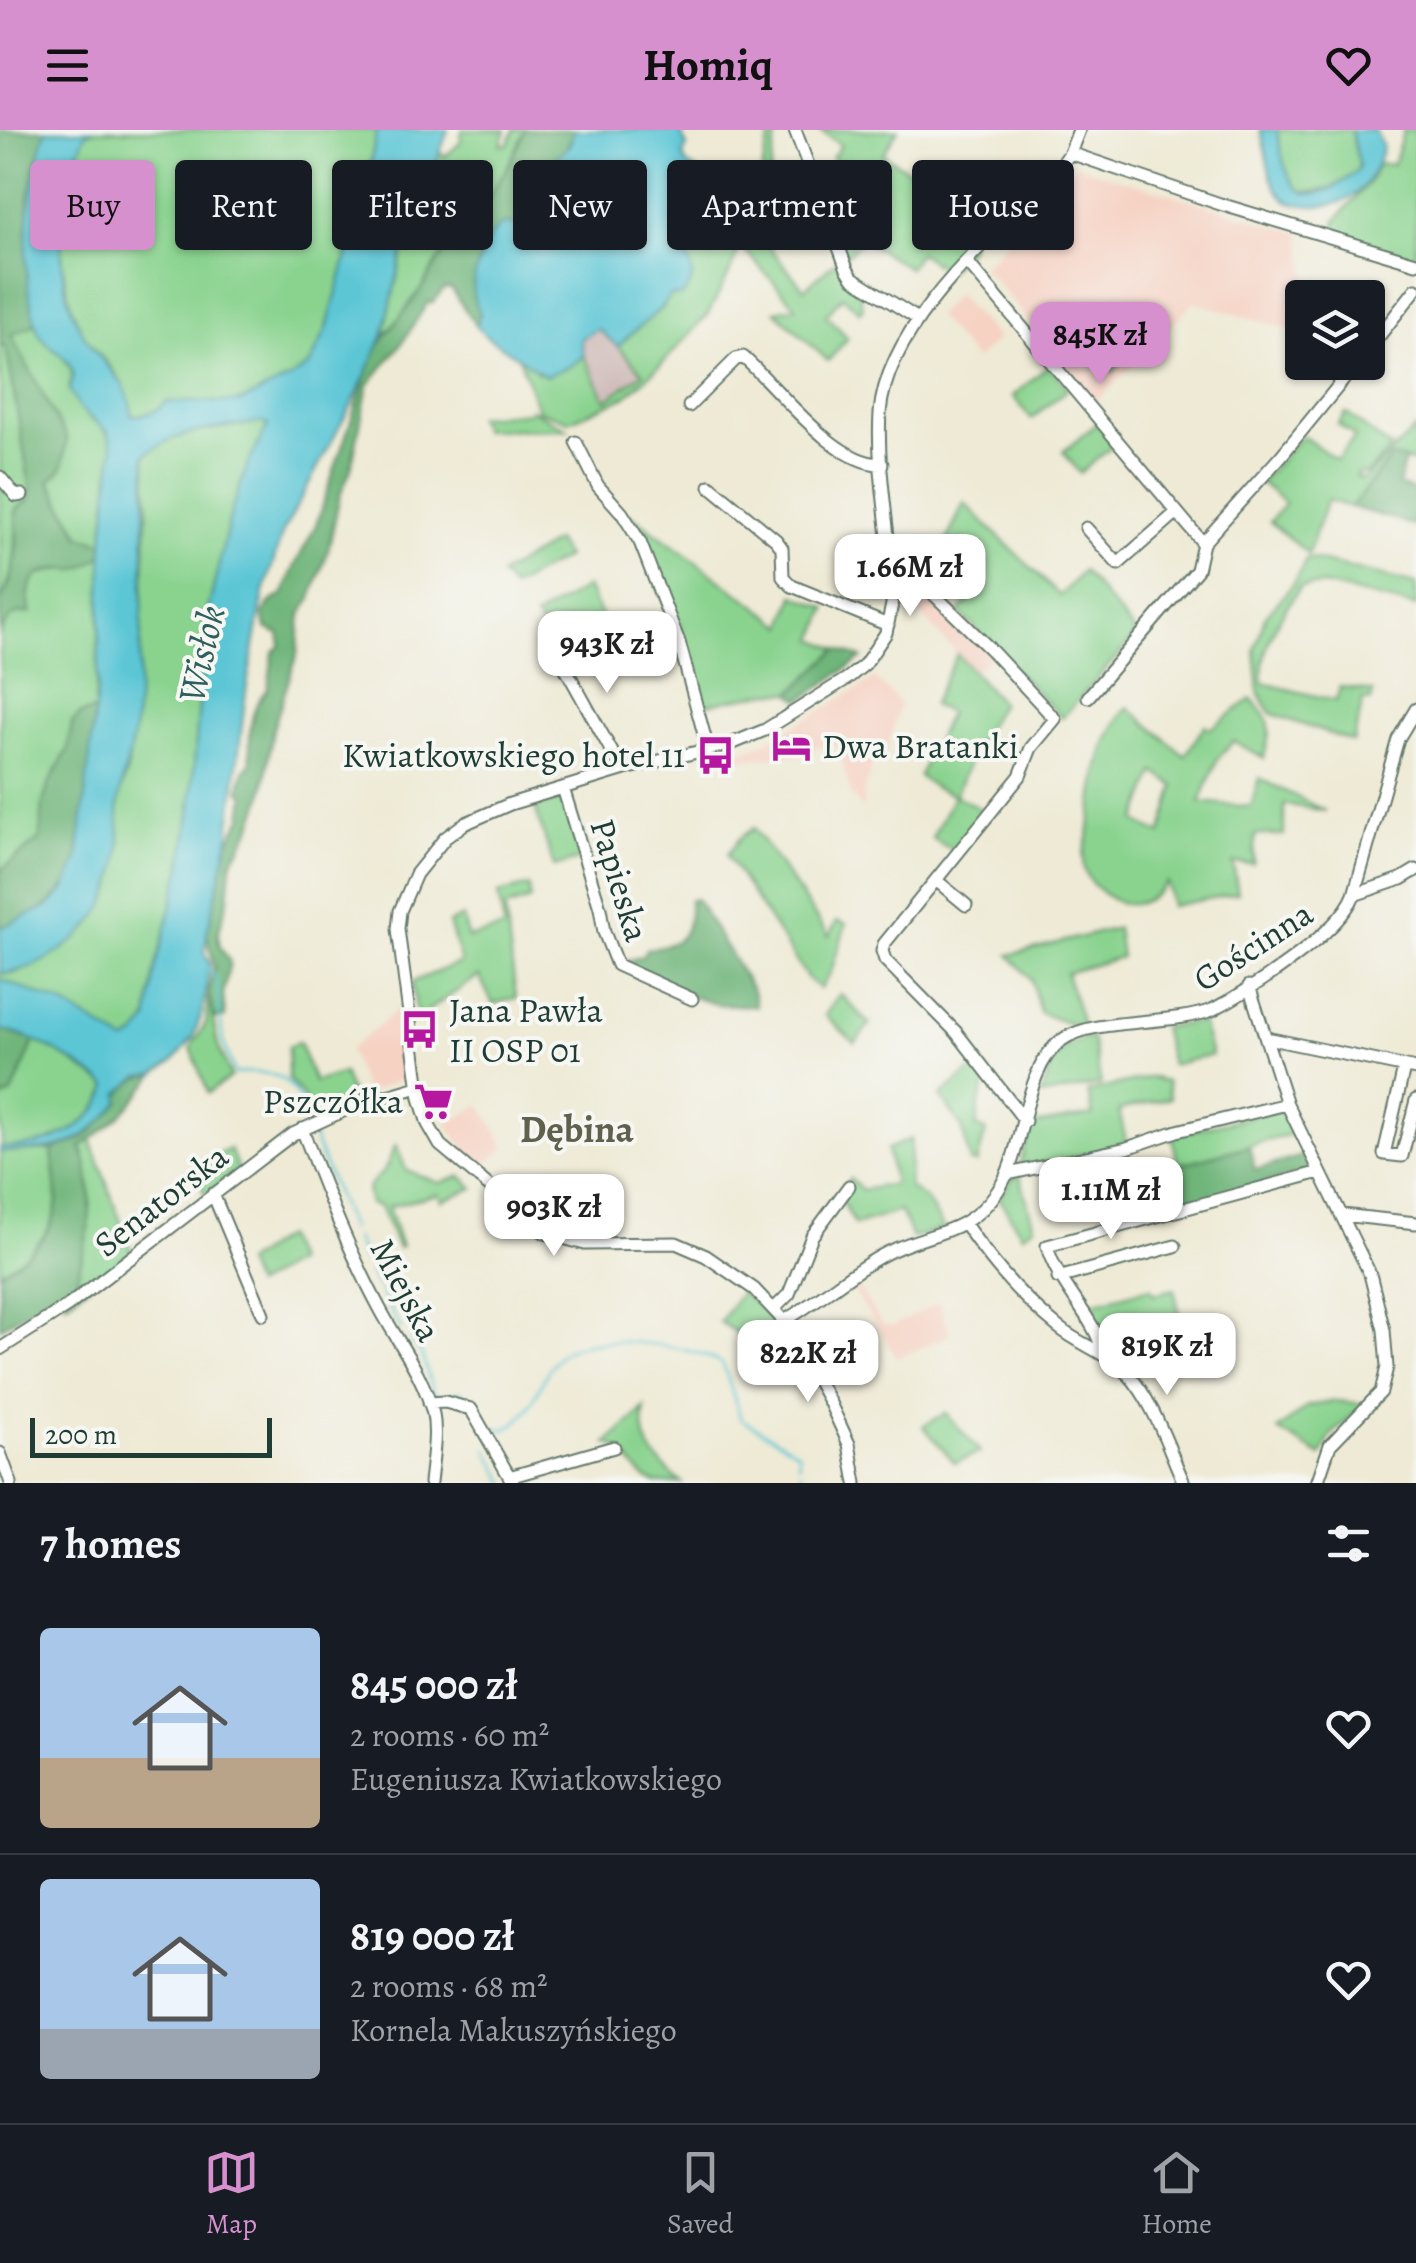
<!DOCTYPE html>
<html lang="en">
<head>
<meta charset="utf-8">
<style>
  :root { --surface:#171b24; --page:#242831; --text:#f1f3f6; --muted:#9ea1a6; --line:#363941; --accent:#d690ce }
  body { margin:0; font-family:Alegreya,serif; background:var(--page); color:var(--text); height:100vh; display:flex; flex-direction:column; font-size:38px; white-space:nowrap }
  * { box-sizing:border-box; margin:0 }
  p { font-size:32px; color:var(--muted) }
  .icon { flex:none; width:55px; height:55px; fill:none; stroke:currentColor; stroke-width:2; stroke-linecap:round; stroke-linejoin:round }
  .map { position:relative; height:1353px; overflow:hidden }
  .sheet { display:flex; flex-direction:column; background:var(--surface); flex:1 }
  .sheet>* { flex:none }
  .top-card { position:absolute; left:30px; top:30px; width:1358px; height:90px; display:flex; gap:20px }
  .controls { position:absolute; left:1285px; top:150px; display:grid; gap:20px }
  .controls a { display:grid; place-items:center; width:100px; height:100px; border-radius:10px; background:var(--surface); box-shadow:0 2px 8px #0004; font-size:50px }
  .scale { position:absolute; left:30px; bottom:25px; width:242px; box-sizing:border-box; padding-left:10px; border:5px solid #1f3d34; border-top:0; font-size:28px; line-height:35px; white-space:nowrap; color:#1f3d34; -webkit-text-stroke:8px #f6f6f2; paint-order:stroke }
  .price { position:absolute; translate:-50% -85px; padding:0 22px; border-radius:20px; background:#fff; color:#222; font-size:32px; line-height:65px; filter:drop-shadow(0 2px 5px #0008) }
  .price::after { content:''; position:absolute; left:50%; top:60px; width:30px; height:22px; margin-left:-15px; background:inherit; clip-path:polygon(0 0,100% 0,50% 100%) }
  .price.active { background:var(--accent); color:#111 }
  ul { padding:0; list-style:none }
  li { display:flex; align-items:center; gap:30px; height:250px; padding:0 40px }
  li+li { border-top:2px solid var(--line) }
  li span { display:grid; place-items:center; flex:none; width:280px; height:200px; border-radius:10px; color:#555 }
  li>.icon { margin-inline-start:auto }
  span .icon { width:120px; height:120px; fill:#fffc; stroke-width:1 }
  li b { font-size:42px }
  h2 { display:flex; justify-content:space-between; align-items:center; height:120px; padding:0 40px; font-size:42px }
  .tag { padding:0 35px; border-radius:10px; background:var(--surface); box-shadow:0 2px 8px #0004; font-size:35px; line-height:90px }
  .tag.active { background:var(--accent); color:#111 }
  header { display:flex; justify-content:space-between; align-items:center; height:130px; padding:0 40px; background:var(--accent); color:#111; font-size:45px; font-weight:700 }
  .tab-bar { display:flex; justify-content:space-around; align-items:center; height:140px; border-top:2px solid var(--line); background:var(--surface); font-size:28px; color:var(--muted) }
  .tab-bar a { display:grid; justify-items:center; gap:5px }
  .tab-bar .active { color:var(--accent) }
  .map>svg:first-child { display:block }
</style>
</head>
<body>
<header><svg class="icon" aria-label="menu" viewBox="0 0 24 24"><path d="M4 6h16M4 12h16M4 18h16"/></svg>Homiq<svg class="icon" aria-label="heart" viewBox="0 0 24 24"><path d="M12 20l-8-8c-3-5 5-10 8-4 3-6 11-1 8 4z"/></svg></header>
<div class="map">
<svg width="1416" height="1353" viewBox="0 0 1416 1353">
  <rect width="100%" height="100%" fill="#f6f6f2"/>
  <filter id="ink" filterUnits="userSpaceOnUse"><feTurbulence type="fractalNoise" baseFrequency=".01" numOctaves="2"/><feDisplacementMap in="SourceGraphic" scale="20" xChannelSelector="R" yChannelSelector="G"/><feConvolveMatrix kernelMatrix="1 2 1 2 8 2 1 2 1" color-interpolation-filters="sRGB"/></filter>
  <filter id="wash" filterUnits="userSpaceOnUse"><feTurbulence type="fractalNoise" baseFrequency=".0048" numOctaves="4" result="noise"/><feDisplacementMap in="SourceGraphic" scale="40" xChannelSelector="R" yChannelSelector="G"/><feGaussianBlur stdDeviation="2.25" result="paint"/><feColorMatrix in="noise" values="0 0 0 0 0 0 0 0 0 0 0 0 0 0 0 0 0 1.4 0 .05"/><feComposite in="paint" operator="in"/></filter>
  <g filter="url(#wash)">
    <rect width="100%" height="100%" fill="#eeead5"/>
    <!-- built -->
    <path fill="#f6d2c3" d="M1078,33L1087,39L1300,103L1308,149L1295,201L1194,172L1095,273L988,142L981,139Z
      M956,164L998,209L975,230L936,186Z
      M899,429L910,433L997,520L974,543L901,462Z
      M874,547L900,574L884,630L873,631L864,660L863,679L851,665L838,616L815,617L812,624L711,632L768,611L866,554Z
      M399,878L407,946L366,964L349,920Z
      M481,974L506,1018L479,1038L446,995Z
      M852,1149L882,1194L893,1196L939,1172L950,1205L897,1228L848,1152Z"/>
    <!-- industrial -->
    <path fill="#d1bfbd" d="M598,199L643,243L605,270L581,217V209Z"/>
    <!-- green -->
    <path fill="#8ad38f" stroke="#548862" stroke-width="2.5" fill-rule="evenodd" d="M94,0H377L366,56L327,198L310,235L289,249L240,272H166C157,283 145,285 131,285C127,273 123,260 118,248C110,232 93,221 84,206C51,144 57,66 86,3Z
      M462,0H506L501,15L508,14L514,0H525C511,31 492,68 470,95C460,107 447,117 439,130C421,156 408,186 383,205L402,127L439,21L445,27L460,13Z
      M773,0H784L776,6L761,107L804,159L837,130C850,154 858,146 863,179L860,182L843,166L826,185L848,208L828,231L775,181L796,177L743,118C760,81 758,38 773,0Z
      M819,0H898L883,24L931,55L917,82L971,116L948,141L919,123L909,138L863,110L844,128L819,63L842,76L860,47L832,28L841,15Z
      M1277,0H1351L1359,36L1357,41C1340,55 1322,66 1299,60L1284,40Z
      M1404,0H1416V130L1332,104L1336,90L1370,51L1378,35L1393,34Z
      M722,56L749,93L729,144L708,184L663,233L625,267L569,291L538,280L520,230L528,231L538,243L570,236L584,226L606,270L643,243L618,217L634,199L663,178L689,129L686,120L714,100L698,76L708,71Z
      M1130,181L1151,202L1113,242L1091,220Z
      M35,194C45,221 83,228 69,259L91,290L101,295L112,310L113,329L103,413L81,406L49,350L67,309L10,204Z
      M0,216H6L31,361L30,367L16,380C17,414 16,441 0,472Z
      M1049,235L1068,259L1031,289L1013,266Z
      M531,279L567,299L482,300L477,287L529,282Z
      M1346,283L1391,318L1368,343L1356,344L1357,348L1364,349L1416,298V333L1391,327L1351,377L1327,370L1308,424L1270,392L1285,373L1260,352L1302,306L1337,330L1355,307L1338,294Z
      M261,292L268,294L232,379L206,489L190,686L181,740L155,840L148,891L137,905L125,912L63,874L0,849V843H15L51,825L106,772L114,746L120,715L117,686L119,667L128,638L139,540L148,373L145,325C175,299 222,298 261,292Z
      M1097,293L1114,315L1080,343L1063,322Z
      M964,373L1060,466L1083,441L1137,504L1062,588L959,482L979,459L942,421Z
      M631,385L784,496L794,465L827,478L815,509L838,519L791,563L771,562L702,575L691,537Z
      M556,411L566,427L512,458L500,445Z
      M103,425L95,581L81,584L72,593L68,619L48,656L43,673L40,709L0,741V504L8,486L27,470L34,447C60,434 76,444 103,425Z
      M1307,428L1416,454V477L1324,455L1300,457C1281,484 1258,519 1263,553L1336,571L1340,557L1373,562L1371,571L1363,570L1353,612L1272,584L1259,564L1255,519L1265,487L1295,452Z
      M587,457L610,504L562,527L535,487Z
      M957,524L1001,573L977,614L955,665L986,682L954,721L932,708L954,665L935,658L919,646L949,583L932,575Z
      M1251,569C1275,590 1270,598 1264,628L1233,611L1217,630L1200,672L1251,677L1259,648L1325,681L1284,674V705H1255L1253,733H1233L1238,763L1171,776L1167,752C1149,775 1126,783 1102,762C1094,756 1086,748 1084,738C1081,725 1088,712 1090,699C1095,656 1098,610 1128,577L1185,626L1205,595L1210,599ZM1155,642L1175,656L1161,704L1136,691Z
      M556,671L564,673L582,729L554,737L535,677Z
      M754,698L829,806L837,791L846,794L831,842L820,859L808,849L727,725L741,707Z
      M529,756L530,770L505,778L516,868L493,874L479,846L417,888L412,852L461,832L449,793L463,787L468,808L504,798L498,764Z
      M1117,798L1121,827L1066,843L1082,894L1075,896L1040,883L1031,849L1009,825Z
      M208,863L218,916L231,947L208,963L191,918L206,893Z
      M840,864L870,894L855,913L825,885Z
      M1202,892L1211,925L1171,935L1162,897Z
      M1092,908L1101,954L1041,966C1049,935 1058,913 1092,908Z
      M34,911L55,920L108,956L107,959C90,1001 45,1017 2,1018L0,969L12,964Z
      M299,912L314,952L343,943L353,969L310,986L305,969L288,948V917Z
      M977,936L987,949L979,974L976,997L986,1000L977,1033L970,1032L962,998L941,966Z
      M1151,947L1167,952L1170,968L1119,980L1127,1016L1018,1040L1032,995L1093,985L1088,962Z
      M1283,979L1296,1003L1178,1035L1172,1005Z
      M911,1009L909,1057L927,1070L944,1099L912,1108L900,1081L855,1095L838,1064L850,1049L862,1060L894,1054L887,1019Z
      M91,1010L132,1122L84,1159L77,1146C90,1102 97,1061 81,1016Z
      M396,1015L406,1040L439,1053L461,1046L474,1058L441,1071L438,1064L388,1077L401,1117L398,1118L380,1077L370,1074C363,1054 374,1053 385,1039C389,1032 392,1022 396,1015Z
      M230,1019L238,1039L205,1065L193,1036Z
      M52,1020C53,1036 57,1053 57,1069C56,1103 27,1127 0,1142V1022Z
      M1020,1046L1034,1096L1022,1105L999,1068L1014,1047Z
      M284,1106L296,1132L254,1156L245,1133Z
      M1151,1158L1154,1164L1174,1159L1187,1215L1154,1233L1145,1201L1151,1199L1147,1186L1126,1190L1097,1202L1081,1176Z
      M741,1162L776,1193L752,1213L720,1192Z
      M1337,1271L1365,1274L1332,1304L1321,1326L1278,1300L1308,1276Z
      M645,1278C637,1313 656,1331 682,1353C675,1353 665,1353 657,1353C634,1348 629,1320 607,1313Z
      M946,1283L980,1322L955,1333L923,1296Z"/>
    <!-- forest -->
    <path fill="#6fb57a" stroke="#477957" stroke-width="2.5" d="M0,0H46L28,71L31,171L35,194L11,205L67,309L62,339L49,351L80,406L103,413V425C95,431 85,438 75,440C72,441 63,439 59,439C32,440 24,459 31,483C10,482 10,487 0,504V472L10,453L17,422L16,380L30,368L31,361L6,217L0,216Z
      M525,0H574L561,35L567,47L569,64C556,83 540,85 521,98C508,93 502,93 494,104C468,138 488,162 476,196L451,158L444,159L432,173L428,172L402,213L368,255L351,339L340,365L328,421L310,471L301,485L297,524L273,599L263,665L251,698L231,734L228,770L218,804L220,817L230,832L223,865L225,887L214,889L208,863L214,837L207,803L228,713L242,687L245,665L239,661L244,641L251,633C248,609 249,576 268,559L273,523L281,515L279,504L266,498L263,485L269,473L284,464C293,429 318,403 325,367L375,220L421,159L441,127L471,94L510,33Z
      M1391,327L1405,329L1398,355L1416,361V396L1351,377Z
      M838,519L862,528L801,570L791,563Z
      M95,581L78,729C66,770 38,784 0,798V741L40,709L43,673L48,656L68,619L72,593L81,584Z
      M696,769L753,861L756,876L716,874L693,867L621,833L643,826L646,819C680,815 691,806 689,770Z
      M0,899L34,911L12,964L0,969Z
      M155,944C133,974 113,996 81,1016C97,1061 90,1102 77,1146L84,1159L66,1173L60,1162L55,1163L0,1198V1142C27,1127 56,1103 57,1069C57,1053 53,1036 52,1020C65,1016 80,1011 90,1003C116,982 115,950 155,944Z
      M1249,1016L1255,1040L1306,1025L1312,1041L1186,1074L1178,1035Z"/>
    <!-- water -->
    <path fill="#5bc6d5" stroke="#3d8284" stroke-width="2.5" d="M46,0H94L86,4C58,65 48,155 89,213C105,237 132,253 131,285C145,286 157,283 166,272H240L289,249L310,235L327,198L366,56L377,0H448L402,127L383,206L355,268L282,404L264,462L246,561L228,713L207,803L205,823L210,834L202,883L193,908L173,932L155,944L140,946L119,963L120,971C79,1021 58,1019 0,1022V1017C42,1020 95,1000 108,956C75,931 40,909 0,899V849L63,874L125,912L137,905L148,890L155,840L181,740L190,686L206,489L232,379L248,334L268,295L260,292C222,299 175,299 145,325C147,369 144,411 143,455C141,504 140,553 134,601C130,624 123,646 119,669C116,685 121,699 120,714C120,731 113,759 105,774C86,807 39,843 0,843V798L49,776L64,761L78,729L97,562L103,413L113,318L108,302L80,279L69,259C85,227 45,224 37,198C17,135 27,61 46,0Z
      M574,0H676L681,3L687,17L683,25L686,34L702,44L704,58L696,72L715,100L686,120C691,138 698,149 682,166H670C657,187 634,198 618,217L598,199L581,209L584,226L570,236L546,246L486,206L476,196L480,184C477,176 472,169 473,160C473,144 488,98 505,94C509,93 517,96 521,98C540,85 556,83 569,65L567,47L555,29L569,16Z
      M1260,0H1277C1286,57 1300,88 1357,41L1359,36L1351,0H1375L1383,17C1373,53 1353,78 1313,76C1302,75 1291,75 1283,67C1267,52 1267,20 1260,0Z"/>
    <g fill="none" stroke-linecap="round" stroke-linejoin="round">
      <!-- stream -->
      <path stroke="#5bc6d5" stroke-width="2.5" d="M209,839L216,848L223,913L235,944C276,938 294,948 308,989
        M311,1002L351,1100
        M355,1108L364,1130
        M370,1142L401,1199
        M410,1210L422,1225L433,1262L439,1266L455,1263L458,1268
        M455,1263L459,1261L475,1271L489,1296L504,1300C537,1284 536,1251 558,1227C583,1199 694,1215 723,1234L741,1289L798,1322L799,1334
        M487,1319L506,1353
        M801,1342L803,1353"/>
    </g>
  </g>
  <g filter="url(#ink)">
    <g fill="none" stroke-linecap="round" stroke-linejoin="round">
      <defs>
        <path id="minor" d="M795,0L847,139L853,148L918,189
          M1070,23L1220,74L1416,133
          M968,133L1203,413
          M1368,220L1416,159
          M689,276L736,229L743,227C778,257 834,335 882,334
          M576,312L598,356L622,383L640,412L679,512L708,619
          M0,347L16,366L22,365
          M710,356L776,410L782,418L783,447L792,456L888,495
          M1086,398L1118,434L1176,383
          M1203,413L1281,326L1358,232
          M891,447L915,446L989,518L1055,589L1031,618L1020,646L884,814L882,821L885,830L956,902L1025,991
          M552,514L622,640
          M1088,567L1197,440L1203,413
          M563,658L600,778L604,802L617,835L692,869
          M937,751L966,775
          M1354,765L1401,749L1416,740
          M1249,856L1287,974L1370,1144L1384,1200L1387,1237L1381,1262L1330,1315L1317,1353
          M1266,908L1416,939
          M1404,938L1384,1024L1402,1026L1416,970
          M302,999C325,1058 348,1119 378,1175C397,1212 423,1243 433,1284C437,1306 432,1331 430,1353
          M1008,1044L1127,1018L1177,1001L1287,974
          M213,1064L263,1184
          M1342,1085L1416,1093
          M965,1094C990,1131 1023,1169 1058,1197C1080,1215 1108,1223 1128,1244C1154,1272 1168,1318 1184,1353
          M1058,1148L1175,1116
          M775,1178L789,1164L812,1106L849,1056
          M784,1191C817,1172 846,1146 879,1127C923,1101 964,1109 997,1062C1026,1021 1022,938 1062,910C1095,887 1170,896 1212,880C1250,860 1339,804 1354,765L1398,609L1416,579
          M0,1219L69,1175L293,1004L354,976L418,957
          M1102,1222C1098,1191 1057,1155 1047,1116L1320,1042
          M429,1273L445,1272L471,1279L513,1353
          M0,1323L11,1353
          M509,1347L614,1317
          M856,1353L849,1314L829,1271L784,1191L754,1159L706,1126L676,1113L585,1114L545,1103L440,1015L428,994L420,968L398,799L400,781L416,744L445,708L464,694L510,674L625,639L731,614L765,600L848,548L865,534L886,503L892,474C893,411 876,346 880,283C887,192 997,102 1058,40L1070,23L1079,0"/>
      </defs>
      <!-- minor casing -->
      <use href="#minor" stroke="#677a6c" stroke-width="15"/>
      <!-- minor -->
      <use href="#minor" stroke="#fff" stroke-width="11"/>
    </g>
  </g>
  <!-- icons -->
  <defs>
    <symbol id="hotel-bare" viewBox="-9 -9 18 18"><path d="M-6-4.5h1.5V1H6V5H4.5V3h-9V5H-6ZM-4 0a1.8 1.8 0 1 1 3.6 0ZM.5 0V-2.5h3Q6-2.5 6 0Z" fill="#b5179e" stroke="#f6f6f2" stroke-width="2.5" paint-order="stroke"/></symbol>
    <symbol id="bus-bare" viewBox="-9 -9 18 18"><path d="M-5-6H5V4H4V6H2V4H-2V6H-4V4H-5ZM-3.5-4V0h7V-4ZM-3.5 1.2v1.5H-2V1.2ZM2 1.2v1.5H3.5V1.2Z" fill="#b5179e" stroke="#f6f6f2" stroke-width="2.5" paint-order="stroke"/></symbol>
    <symbol id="supermarket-bare" viewBox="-9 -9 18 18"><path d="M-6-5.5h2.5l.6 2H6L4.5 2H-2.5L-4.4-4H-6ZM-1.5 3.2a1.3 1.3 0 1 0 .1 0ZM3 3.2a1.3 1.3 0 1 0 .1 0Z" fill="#b5179e" stroke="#f6f6f2" stroke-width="2.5" paint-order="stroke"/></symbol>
  </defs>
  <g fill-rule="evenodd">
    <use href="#hotel-bare" x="764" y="588" width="55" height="55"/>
    <use href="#bus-bare" x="688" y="598" width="55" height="55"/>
    <use href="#bus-bare" x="392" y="872" width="55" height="55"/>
    <use href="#supermarket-bare" x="406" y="944" width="55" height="55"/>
  </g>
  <g text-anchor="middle" stroke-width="8" stroke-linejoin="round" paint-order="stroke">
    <!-- poi labels -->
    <g font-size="35" fill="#1f3d34" stroke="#f6f6f2" text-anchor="start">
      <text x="822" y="628">Dwa Bratanki</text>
      <text x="685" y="637" text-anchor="end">Kwiatkowskiego hotel 11</text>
      <text x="449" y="892">Jana Pawła<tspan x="449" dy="40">II OSP 01</tspan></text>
      <text x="403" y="983" text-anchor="end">Pszczółka</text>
    </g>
    <!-- street labels -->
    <g font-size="35" fill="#1f3d34" stroke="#f6f6f2">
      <text transform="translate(620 750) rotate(73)" y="12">Papieska</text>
      <text transform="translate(1253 816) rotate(-33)" y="12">Gościnna</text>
      <text transform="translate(161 1070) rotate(-38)" y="12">Senatorska</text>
      <text transform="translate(406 1160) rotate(62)" y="12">Miejska</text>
    </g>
    <!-- water labels -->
    <g font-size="38" font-style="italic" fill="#2e5f5c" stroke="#f6f6f2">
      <text transform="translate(201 524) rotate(-77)" y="13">Wisłok</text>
    </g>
    <!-- neighbourhood labels -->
    <g font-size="38" font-weight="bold" fill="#5f614d" stroke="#f6f6f2">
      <text x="577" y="1012">Dębina</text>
    </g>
  </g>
</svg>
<div class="controls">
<a><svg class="icon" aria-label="layers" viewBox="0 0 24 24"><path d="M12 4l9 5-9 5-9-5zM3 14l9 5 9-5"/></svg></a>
</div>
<div class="scale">200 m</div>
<b class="price active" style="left:1100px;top:257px">845K zł</b>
<b class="price" style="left:910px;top:489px">1.66M zł</b>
<b class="price" style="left:607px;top:566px">943K zł</b>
<b class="price" style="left:1111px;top:1112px">1.11M zł</b>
<b class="price" style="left:554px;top:1129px">903K zł</b>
<b class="price" style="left:1167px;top:1268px">819K zł</b>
<b class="price" style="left:808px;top:1275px">822K zł</b>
<div class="top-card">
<a class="tag active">Buy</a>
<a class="tag">Rent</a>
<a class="tag">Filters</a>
<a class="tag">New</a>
<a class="tag">Apartment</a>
<a class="tag">House</a>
</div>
</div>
<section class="sheet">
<h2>7 homes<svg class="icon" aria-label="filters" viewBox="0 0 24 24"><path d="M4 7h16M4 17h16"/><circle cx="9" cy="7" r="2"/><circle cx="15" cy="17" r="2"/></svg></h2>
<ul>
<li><span style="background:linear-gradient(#a9c7e8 65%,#b9a48a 0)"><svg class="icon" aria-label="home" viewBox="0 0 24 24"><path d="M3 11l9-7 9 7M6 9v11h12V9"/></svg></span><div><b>845 000 zł</b><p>2 rooms · 60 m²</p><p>Eugeniusza Kwiatkowskiego</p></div><svg class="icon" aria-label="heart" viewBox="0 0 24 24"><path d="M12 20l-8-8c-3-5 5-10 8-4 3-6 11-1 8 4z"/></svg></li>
<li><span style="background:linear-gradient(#a9c7e8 75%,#9aa5b1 0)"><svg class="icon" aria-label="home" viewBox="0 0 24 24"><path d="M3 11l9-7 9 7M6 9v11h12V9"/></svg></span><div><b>819 000 zł</b><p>2 rooms · 68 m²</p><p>Kornela Makuszyńskiego</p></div><svg class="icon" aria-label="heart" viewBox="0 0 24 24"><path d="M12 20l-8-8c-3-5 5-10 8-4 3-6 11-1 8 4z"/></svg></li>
</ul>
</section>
<nav class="tab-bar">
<a class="active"><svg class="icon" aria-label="map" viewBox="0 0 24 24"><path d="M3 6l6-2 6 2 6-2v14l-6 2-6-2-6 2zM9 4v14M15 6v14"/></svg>Map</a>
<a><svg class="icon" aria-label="saved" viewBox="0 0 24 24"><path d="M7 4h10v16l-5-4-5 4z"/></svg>Saved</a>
<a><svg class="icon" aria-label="home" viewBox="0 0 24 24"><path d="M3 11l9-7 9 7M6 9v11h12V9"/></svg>Home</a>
</nav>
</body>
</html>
